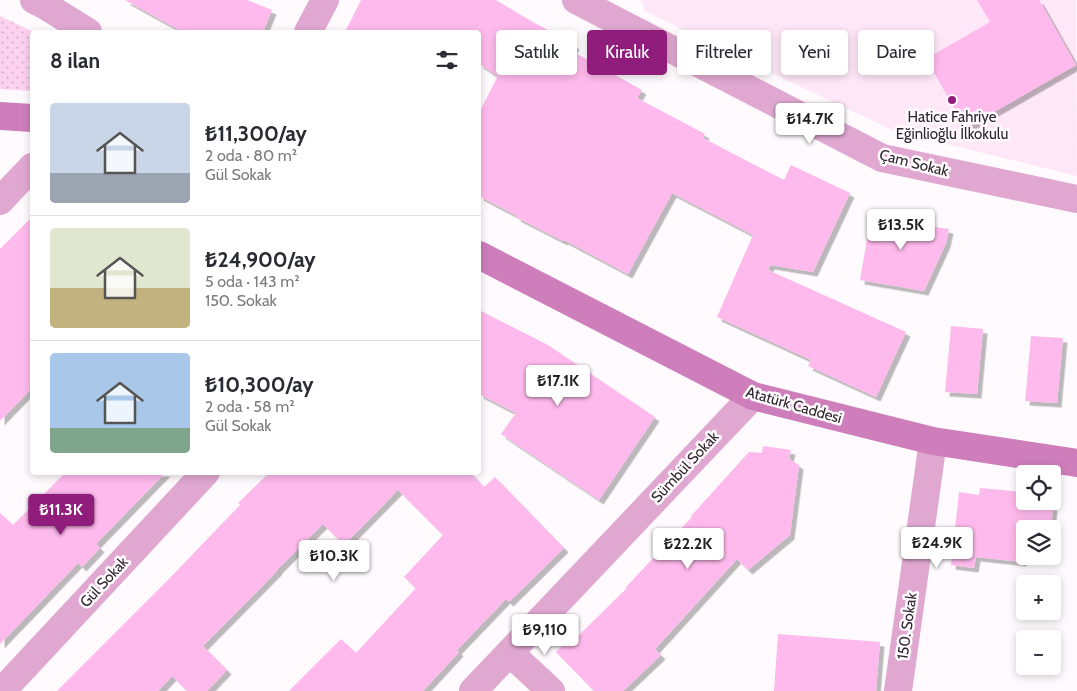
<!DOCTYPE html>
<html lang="tr">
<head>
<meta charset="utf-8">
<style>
  :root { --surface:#fff; --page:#f2f2f3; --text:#2b2b33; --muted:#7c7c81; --line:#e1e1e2; --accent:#901c7c }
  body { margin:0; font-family:Cabin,sans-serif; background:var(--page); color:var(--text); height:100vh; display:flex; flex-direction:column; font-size:19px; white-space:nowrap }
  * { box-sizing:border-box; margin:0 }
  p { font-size:16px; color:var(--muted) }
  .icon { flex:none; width:28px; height:28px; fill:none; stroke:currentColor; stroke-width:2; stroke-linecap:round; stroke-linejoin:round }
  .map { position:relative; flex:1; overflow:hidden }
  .sheet { position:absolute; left:30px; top:30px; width:451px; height:445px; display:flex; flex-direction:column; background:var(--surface); border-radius:5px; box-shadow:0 2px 8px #0003 }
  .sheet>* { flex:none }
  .guide { position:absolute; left:496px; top:30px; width:475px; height:45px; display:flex; gap:10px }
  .fabs { position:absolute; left:1016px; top:465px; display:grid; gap:10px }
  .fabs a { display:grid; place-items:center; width:45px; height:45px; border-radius:5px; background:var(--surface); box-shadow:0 2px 8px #0003; font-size:25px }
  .price { position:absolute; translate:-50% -42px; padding:0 11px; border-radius:5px; background:#fff; color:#222; font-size:16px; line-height:32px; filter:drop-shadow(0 1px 2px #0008) }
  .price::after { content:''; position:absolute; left:50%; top:30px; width:15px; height:11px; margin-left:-8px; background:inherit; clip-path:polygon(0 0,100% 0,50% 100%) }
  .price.active { background:var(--accent); color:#fff }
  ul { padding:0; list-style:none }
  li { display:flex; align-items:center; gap:15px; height:125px; padding:0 20px }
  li+li { border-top:1px solid var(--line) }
  li span { display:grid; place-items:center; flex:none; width:140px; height:100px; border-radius:5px; color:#555 }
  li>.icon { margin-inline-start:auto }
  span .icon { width:60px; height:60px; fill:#fffc; stroke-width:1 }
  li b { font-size:21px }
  h2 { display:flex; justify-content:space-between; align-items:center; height:60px; padding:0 20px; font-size:21px }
  .pill { padding:0 18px; border-radius:5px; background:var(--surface); box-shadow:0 2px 8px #0003; font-size:18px; line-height:45px }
  .pill.active { background:var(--accent); color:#fff }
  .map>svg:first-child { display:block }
</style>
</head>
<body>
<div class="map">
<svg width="1077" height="691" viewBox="0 0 1077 691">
  <defs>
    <pattern id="park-dots" width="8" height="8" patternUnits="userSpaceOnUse" patternTransform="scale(1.25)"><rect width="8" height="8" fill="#fdd1f0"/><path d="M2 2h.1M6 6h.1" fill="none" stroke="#d9b3ce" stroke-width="1.8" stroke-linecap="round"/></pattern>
    <filter id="shadow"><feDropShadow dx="4.5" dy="4.5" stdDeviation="0" flood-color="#0004"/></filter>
  </defs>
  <rect width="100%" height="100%" fill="#fffafd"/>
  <!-- built -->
  <path fill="#fee7f7" d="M641,0H1076L1077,176L897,132L758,67L645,11Z"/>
  <!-- park -->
  <path fill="url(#park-dots)" d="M0,16L34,32H32V91L0,89Z"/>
  <!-- building -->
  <path fill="#febaec" filter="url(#shadow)" d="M125,0H247L272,10L263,32H183Z
    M361,0H496L531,21L575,45L572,51L642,90L637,98L705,134L703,138L784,180L791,165L850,193L813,272L770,265L768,270L906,332L876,397L808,366L811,360L717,317L753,235L672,193L628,274L564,240L563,241L516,217L517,216L479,196V113L498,76L479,64V32H345Z
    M977,0H1039L1076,65L966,128L926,59L990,22Z
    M872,210L910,217L909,223L949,229L946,243L924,291L860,280Z
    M32,217V388L0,421V249Z
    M479,310L548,345L655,417L599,500L501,434L516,413L479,394Z
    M951,326L983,329L977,394L945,392Z
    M1031,336L1063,338L1057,403L1025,401Z
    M763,446L791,450L789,459L799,465L790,535L748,570L737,559L655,649L661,655L623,691H594L556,652L574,634L577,637L627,588L626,587L692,517L691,516L749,452L762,453Z
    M66,472H166L96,544L100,548L82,567L78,563L0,644V513L13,525Z
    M270,472H470L484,487L495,477L564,548L509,602L506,599L457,650L459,652L423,691H289L341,639L356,653L416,588L404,577L443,535L398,490L344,545L323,524L278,569V570L203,646L227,670L207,691H187L172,676L158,691H57L166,582L240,505L238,503Z
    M980,488L1025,492V502L1053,506L1051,529H1025L1022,562L976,557L974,568L951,565L959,492L979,495Z
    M778,634L880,642L876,691H774Z"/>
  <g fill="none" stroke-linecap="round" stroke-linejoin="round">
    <!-- minor -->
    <path stroke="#e0a8d1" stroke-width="28" d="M34,0L46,6L88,32
      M576,0L882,158L1077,199
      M308,32L325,0
      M0,201L32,167
      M510,653L551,691
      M2,691L206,472
      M473,691L753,396
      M898,691L933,441"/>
    <!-- secondary -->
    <path stroke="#ce7ebb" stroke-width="28" d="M0,116L32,118
      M479,255L753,396L933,441L1077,463"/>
  </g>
  <!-- markers -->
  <circle fill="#901c7c" stroke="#fffafd" stroke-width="2" cx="952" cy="100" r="5"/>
  <g text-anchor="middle" stroke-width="5" stroke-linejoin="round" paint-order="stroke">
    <!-- poi labels -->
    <g font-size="15" fill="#2d252b" stroke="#fffafd">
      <text x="952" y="122">Hatice Fahriye<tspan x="952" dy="17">Eğinlioğlu İlkokulu</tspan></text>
    </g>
    <!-- street labels -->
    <g font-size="15" fill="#2d252b" stroke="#fffafd">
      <text transform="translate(914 163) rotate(14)" y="5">Çam Sokak</text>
      <text transform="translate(794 405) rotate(16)" y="5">Atatürk Caddesi</text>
      <text transform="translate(685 467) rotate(-47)" y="5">Sümbül Sokak</text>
      <text transform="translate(104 582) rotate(-47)" y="5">Gül Sokak</text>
      <text transform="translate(907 626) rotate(-82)" y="5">150. Sokak</text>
    </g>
  </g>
</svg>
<div class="fabs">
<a><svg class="icon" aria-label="locate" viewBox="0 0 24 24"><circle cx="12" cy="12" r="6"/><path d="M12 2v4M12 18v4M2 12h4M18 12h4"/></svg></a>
<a><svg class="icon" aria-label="layers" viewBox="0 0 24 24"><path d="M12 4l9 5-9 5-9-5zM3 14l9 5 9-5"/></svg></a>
<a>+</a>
<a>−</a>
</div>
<b class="price" style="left:810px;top:145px">₺14.7K</b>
<b class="price" style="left:901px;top:251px">₺13.5K</b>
<b class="price" style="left:558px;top:407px">₺17.1K</b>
<b class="price active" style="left:61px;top:536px">₺11.3K</b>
<b class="price" style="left:937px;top:569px">₺24.9K</b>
<b class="price" style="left:688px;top:570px">₺22.2K</b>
<b class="price" style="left:334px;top:582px">₺10.3K</b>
<b class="price" style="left:545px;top:656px">₺9,110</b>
<div class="guide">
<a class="pill">Satılık</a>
<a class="pill active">Kiralık</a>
<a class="pill">Filtreler</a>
<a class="pill">Yeni</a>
<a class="pill">Daire</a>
</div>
<section class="sheet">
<h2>8 ilan<svg class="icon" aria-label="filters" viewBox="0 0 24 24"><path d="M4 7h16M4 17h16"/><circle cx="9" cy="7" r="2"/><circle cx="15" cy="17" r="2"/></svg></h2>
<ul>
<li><span style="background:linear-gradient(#c9d6e8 70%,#9aa5b1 0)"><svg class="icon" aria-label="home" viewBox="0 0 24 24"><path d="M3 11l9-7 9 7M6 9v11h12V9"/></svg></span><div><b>₺11,300/ay</b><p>2 oda · 80 m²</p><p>Gül Sokak</p></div></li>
<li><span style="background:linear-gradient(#dfe7d0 60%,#c2b280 0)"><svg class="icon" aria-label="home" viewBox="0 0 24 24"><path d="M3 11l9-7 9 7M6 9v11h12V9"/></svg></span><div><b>₺24,900/ay</b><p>5 oda · 143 m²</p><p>150. Sokak</p></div></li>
<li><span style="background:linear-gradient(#a9c7e8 75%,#7fa58c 0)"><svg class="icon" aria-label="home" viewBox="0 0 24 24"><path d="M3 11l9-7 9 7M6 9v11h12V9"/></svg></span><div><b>₺10,300/ay</b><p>2 oda · 58 m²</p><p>Gül Sokak</p></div></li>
</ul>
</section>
</div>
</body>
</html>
